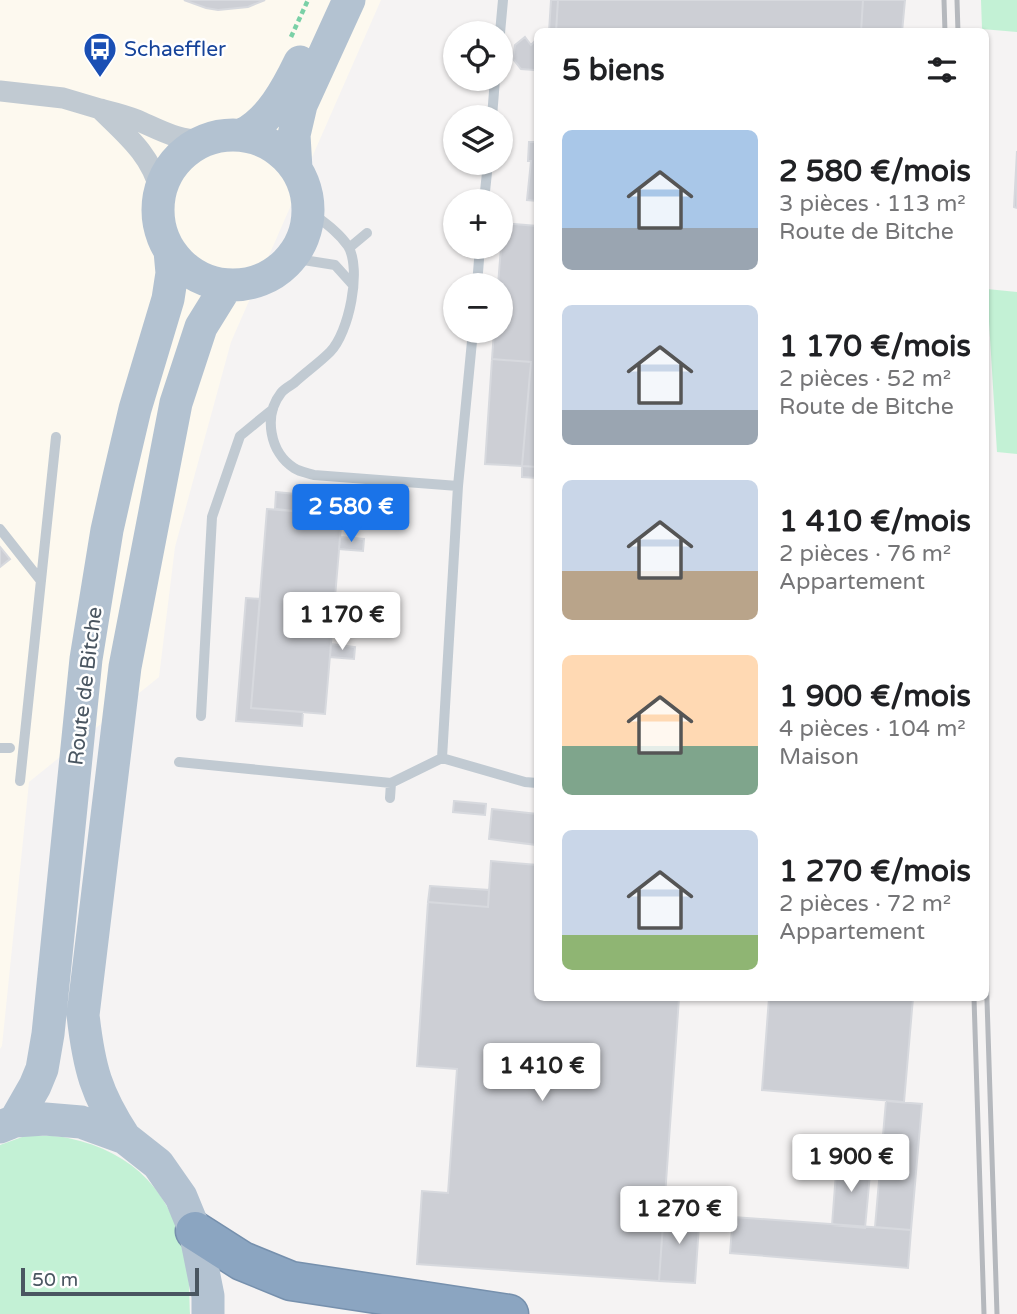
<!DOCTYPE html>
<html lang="fr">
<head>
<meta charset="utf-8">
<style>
  :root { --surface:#fff; --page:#f2f2f2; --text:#202124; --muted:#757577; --accent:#1a73e8 }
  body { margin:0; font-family:"Varela Round",sans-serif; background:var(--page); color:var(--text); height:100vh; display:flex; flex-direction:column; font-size:26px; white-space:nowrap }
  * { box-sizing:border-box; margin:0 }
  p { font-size:23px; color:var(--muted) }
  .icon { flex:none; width:38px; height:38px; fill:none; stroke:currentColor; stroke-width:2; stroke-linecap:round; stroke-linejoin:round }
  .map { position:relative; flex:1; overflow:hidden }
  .sheet { position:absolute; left:534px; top:28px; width:455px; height:973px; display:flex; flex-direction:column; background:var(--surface); border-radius:10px; box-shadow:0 2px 5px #0004 }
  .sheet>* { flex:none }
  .tools { position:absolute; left:443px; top:21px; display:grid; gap:14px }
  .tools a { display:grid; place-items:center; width:70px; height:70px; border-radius:50%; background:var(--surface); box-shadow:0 2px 5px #0004; font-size:35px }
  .scale { position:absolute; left:21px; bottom:18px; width:178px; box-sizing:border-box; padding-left:7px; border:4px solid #4a5661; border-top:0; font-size:19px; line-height:24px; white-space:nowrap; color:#4a5661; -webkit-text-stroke:5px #fff; paint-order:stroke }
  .price { position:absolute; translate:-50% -60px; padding:0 16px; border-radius:7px; background:#fff; color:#222; font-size:23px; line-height:46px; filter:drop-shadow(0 2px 4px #0008) }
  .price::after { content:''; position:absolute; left:50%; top:42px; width:21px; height:16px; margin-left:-10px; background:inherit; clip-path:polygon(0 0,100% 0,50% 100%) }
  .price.selected { background:var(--accent); color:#fff }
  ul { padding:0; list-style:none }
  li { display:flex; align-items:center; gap:21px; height:175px; padding:0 28px }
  li span { display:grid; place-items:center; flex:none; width:196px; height:140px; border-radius:10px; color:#555 }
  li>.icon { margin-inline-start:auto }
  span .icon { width:84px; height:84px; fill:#fffc; stroke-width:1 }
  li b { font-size:30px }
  h2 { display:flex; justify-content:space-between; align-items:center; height:84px; padding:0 28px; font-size:30px }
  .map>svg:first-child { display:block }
</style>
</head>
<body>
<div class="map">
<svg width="1017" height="1314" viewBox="0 0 1017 1314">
  <rect width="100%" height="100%" fill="#f5f3f3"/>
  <!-- commercial -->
  <path fill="#fdf9ef" d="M0,0H381L231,342L175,547L159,677L29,782L2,1046L0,1049Z"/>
  <!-- green -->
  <path fill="#c3f1d5" d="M981,0H1017V32L982,29Z
    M987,289L1017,292V454L997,452Z
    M25,1136C39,1136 54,1135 68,1138C135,1152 173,1194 186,1260C190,1277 189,1297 190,1314H0V1145Z"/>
  <!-- building -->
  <path fill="#cdcfd5" stroke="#d7d9de" stroke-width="2" d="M184,0H265L248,7L218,10L206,8Z
    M551,0H558L556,32H549Z
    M558,0H863L861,32H556Z
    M863,0H905L902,32H861Z
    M525,37L531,45L537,39V68L534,70L521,69L513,59L515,45Z
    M529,142H537V201L527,200L531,161H528Z
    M1017,151V208L1014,207Z
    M503,223L537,226V467L522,466L531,362L492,359L494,331H500V285H498Z
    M492,359L531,362L522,466L485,464Z
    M522,466L537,467V478L522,477Z
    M276,492L325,497L324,514L275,509Z
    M325,497L342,498L340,515L324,514Z
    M267,509L342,515L325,714L251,708Z
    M340,537L364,539L363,551L339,549Z
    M0,547L10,559L0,567Z
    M246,598L260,599L251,708L303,712L302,726L236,721Z
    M331,644L355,647L354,659L330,657Z
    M454,801L486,804L485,815L453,812Z
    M492,809L537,814V845L489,839Z
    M491,861L537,865V998H679L659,1281L417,1264L422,1191L448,1193L457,1069L417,1066L428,902L488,907Z
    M430,886L489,890L488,907L428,902Z
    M769,998H913L904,1102L762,1090Z
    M886,1101L922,1104L911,1230L875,1227Z
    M837,1160L871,1163L865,1228L832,1225Z
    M664,1208L700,1211L695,1283L659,1281Z
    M733,1217L911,1230L908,1268L730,1253Z"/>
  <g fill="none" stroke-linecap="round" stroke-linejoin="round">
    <defs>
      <path id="highway" d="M195,1231L242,1261L291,1281L509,1314"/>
    </defs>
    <!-- highway casing -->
    <use href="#highway" stroke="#7690ad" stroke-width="41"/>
    <!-- path -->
    <path stroke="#7ad0a6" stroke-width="4.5" stroke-dasharray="5 3.5" stroke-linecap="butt" d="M291,37L308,0"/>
    <!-- lane -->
    <path stroke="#c1cad2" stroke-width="10" d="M500,33L503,0
      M492,117L495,79
      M484,201L488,163
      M308,210C322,221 338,231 348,246C362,269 349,333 330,352C319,363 306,372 294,383C290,386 284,389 281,393C263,416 270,453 294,468C300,472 308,473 314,475L458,486L473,331
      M349,248L367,233
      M291,258L335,265L353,285
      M477,285L480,247
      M458,486L442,758L525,782L537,783
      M0,529L41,581
      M201,716L212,517L240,436L273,409
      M0,748H10
      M179,762L391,783
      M20,781L56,437
      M390,798L391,783L442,758"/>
    <!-- street -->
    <path stroke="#c1cad2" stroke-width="21" d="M0,91L63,98L100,109
      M160,191C151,154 125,134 100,109C112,112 125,115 137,120C160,130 180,142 206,140"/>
    <!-- primary -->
    <path stroke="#b3c2d1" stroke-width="33" d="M242,135C270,121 287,89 300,62
      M158 210a75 75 0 1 1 150 0a75 75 0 1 1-150 0Z
      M296,169L294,135L301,105L349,0
      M15,1121L35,1086L42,1069L48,1034L86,659L107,530L118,481L135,409L168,299L172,273L170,251
      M0,1127L15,1121L45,1119L81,1122L125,1138L158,1164L181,1197L195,1231L208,1296V1314
      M125,1138C96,1094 89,1068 83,1015L125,667L176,403L201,327L227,285"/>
    <!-- highway -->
    <use href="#highway" stroke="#8ba5c1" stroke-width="38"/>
    <!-- rail -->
    <path stroke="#b5b8bd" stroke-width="5" d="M944,0L945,32
      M957,0L958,32
      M985,937L997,1314
      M974,998L984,1314"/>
  </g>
  <!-- icons -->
  <defs>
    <symbol id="bus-pin" viewBox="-11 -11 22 30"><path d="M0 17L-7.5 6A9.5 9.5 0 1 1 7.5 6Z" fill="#1a4fb4" stroke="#fff"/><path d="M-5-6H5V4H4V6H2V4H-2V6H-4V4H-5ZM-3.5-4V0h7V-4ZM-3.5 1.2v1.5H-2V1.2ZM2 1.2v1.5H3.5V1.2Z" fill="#fff"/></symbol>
  </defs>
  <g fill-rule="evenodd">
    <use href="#bus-pin" x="81" y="30" width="38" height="52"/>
  </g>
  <g text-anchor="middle" stroke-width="5" stroke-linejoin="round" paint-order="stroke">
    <!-- transit labels -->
    <g font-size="21" fill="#164399" stroke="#fff" text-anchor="start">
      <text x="124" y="56">Schaeffler</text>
    </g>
    <!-- street labels -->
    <g font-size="21" fill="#4a5661" stroke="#fff">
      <text transform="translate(85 686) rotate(-83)" y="7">Route de Bitche</text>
    </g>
  </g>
</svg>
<div class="tools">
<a><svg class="icon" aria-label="locate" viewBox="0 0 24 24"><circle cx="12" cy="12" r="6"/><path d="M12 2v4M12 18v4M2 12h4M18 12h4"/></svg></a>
<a><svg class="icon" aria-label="layers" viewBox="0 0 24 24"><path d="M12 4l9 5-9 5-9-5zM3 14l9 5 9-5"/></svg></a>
<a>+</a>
<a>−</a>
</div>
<div class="scale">50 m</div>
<b class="price selected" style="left:351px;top:544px">2 580 €</b>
<b class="price" style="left:342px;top:652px">1 170 €</b>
<b class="price" style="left:542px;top:1103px">1 410 €</b>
<b class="price" style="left:851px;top:1194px">1 900 €</b>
<b class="price" style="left:679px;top:1246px">1 270 €</b>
<section class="sheet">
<h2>5 biens<svg class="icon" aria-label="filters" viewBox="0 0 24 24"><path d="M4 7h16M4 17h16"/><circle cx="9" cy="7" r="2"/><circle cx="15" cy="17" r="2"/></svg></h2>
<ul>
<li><span style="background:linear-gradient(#a9c7e8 70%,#9aa5b1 0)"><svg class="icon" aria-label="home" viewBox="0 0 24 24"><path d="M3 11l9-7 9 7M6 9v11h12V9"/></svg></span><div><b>2 580 €/mois</b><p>3 pièces · 113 m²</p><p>Route de Bitche</p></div></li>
<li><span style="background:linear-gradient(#c9d6e8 75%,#9aa5b1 0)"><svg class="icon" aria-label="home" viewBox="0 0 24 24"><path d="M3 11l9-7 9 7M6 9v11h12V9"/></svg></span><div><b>1 170 €/mois</b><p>2 pièces · 52 m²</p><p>Route de Bitche</p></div></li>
<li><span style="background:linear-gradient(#c9d6e8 65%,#b9a48a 0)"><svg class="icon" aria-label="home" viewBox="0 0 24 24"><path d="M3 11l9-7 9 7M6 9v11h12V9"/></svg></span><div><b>1 410 €/mois</b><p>2 pièces · 76 m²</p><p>Appartement</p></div></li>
<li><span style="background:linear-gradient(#ffd9b3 65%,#7fa58c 0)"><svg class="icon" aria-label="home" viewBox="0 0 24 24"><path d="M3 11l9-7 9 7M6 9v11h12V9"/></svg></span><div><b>1 900 €/mois</b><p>4 pièces · 104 m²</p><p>Maison</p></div></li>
<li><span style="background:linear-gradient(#c9d6e8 75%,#8fb573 0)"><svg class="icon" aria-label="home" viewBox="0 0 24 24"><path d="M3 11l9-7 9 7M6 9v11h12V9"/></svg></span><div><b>1 270 €/mois</b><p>2 pièces · 72 m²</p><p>Appartement</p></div></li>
</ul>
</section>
</div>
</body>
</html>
